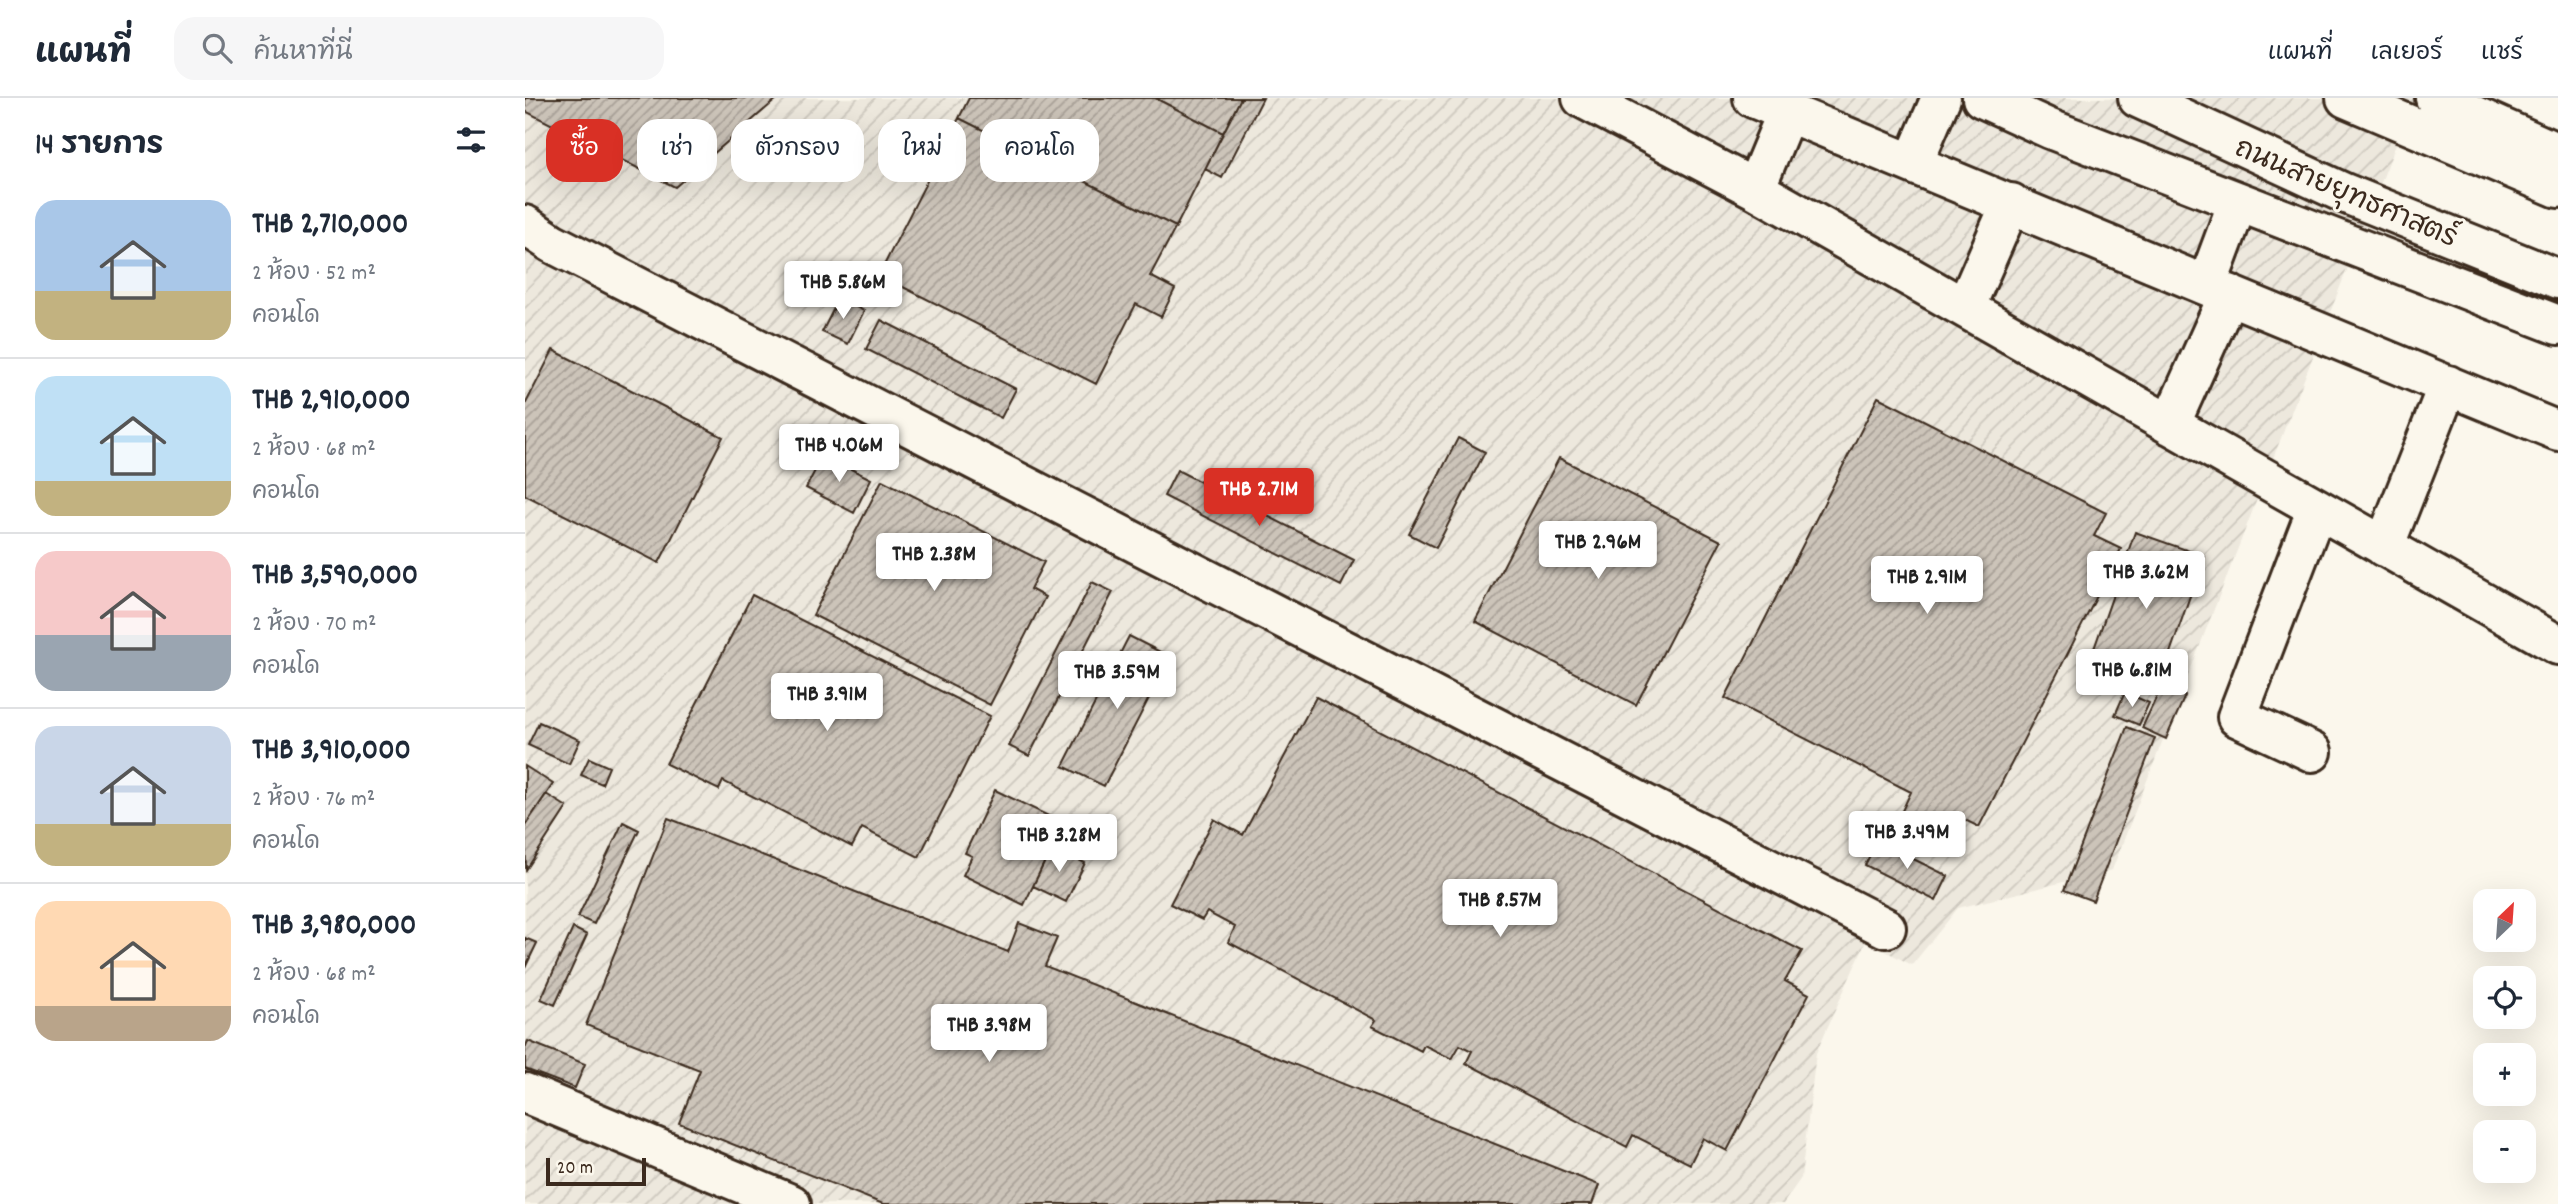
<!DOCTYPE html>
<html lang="th">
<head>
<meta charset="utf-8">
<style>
  :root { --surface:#fff; --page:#f6f6f7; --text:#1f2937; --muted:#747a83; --line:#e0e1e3; --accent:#d93025 }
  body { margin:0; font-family:Dekko,"Playpen Sans Thai",sans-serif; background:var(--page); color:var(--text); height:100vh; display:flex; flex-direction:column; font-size:26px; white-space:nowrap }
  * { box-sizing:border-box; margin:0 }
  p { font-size:23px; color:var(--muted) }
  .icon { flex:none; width:38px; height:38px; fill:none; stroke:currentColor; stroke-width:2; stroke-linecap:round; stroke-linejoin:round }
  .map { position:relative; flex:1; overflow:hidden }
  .side { display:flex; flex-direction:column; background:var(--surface); width:525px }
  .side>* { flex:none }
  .banner { position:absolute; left:21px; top:21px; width:665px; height:63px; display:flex; gap:14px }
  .needle { width:46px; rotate:25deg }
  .fabs { position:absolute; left:1948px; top:791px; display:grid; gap:14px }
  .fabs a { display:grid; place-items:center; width:63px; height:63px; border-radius:14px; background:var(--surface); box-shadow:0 7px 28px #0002; font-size:35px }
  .scale { position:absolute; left:21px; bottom:18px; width:100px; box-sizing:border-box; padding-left:7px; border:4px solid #3b2a1e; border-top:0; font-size:19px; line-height:24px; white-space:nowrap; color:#3b2a1e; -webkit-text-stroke:5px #fbf7ec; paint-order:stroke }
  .price { position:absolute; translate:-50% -60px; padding:0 16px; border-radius:7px; background:#fff; color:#222; font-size:23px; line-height:46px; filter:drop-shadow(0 2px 4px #0008) }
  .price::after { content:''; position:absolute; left:50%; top:42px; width:21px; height:16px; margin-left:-10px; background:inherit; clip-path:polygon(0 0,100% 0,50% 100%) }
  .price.active { background:var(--accent); color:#fff }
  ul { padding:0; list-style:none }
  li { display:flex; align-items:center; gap:21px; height:175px; padding:0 35px }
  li+li { border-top:2px solid var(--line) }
  li span { display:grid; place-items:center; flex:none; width:196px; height:140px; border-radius:21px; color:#555 }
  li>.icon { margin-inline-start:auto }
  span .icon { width:84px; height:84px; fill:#fffc; stroke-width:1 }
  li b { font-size:30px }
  h2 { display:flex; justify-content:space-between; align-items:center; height:84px; padding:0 35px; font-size:30px }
  .tag { padding:0 24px; border-radius:21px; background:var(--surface); box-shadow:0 7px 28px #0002; font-size:24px; line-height:63px }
  .tag.active { background:var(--accent); color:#fff }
  header { display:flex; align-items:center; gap:42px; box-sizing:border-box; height:98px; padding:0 35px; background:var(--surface); border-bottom:2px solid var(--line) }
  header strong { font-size:33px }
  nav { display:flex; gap:38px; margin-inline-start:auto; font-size:24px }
  .search { width:490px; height:63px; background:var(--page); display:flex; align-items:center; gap:18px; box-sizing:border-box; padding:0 24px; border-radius:21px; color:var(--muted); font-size:26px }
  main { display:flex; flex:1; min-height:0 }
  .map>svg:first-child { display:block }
</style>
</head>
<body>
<header>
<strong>แผนที่</strong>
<div class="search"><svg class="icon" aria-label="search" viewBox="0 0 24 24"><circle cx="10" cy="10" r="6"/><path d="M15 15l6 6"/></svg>ค้นหาที่นี่</div>
<nav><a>แผนที่</a><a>เลเยอร์</a><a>แชร์</a></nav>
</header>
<main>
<section class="side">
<h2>14 รายการ<svg class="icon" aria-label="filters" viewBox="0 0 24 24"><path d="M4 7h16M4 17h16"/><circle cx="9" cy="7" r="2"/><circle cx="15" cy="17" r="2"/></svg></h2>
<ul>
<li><span style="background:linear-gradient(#a9c7e8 65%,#c2b280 0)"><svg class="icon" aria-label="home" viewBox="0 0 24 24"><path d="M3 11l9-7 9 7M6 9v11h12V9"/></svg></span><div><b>THB 2,710,000</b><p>2 ห้อง · 52 m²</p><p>คอนโด</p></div></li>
<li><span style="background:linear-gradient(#bfe0f5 75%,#c2b280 0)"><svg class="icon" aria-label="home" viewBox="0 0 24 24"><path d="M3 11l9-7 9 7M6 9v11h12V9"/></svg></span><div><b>THB 2,910,000</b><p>2 ห้อง · 68 m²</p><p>คอนโด</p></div></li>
<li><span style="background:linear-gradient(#f6c9c9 60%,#9aa5b1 0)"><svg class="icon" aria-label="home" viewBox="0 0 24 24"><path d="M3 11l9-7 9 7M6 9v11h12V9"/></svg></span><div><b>THB 3,590,000</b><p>2 ห้อง · 70 m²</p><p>คอนโด</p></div></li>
<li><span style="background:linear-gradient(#c9d6e8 70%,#c2b280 0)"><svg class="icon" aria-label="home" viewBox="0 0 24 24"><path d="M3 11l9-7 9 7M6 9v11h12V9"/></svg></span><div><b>THB 3,910,000</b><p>2 ห้อง · 76 m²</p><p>คอนโด</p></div></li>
<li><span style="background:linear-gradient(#ffd9b3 75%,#b9a48a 0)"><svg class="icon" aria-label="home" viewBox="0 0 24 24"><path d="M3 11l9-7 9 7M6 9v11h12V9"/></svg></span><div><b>THB 3,980,000</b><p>2 ห้อง · 68 m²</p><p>คอนโด</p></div></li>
</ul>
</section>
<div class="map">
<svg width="2033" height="1106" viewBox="0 0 2033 1106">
  <defs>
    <pattern id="industrial-furrows" width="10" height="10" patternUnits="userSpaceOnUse" patternTransform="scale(1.75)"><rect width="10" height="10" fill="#ede8dd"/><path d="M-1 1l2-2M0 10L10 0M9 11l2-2" fill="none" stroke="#ccc7bd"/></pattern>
    <pattern id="building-hatch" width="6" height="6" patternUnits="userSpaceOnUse" patternTransform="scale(1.75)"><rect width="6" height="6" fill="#ccc4b9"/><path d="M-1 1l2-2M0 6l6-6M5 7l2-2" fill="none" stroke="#a79f96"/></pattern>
  </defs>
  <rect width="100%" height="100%" fill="#fbf7ec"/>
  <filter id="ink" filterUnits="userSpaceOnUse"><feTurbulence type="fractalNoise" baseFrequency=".0143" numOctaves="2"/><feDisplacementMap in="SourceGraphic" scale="14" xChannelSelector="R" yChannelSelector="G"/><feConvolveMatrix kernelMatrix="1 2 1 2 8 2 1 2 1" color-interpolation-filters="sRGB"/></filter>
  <g filter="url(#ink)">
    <!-- industrial -->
    <path fill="url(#industrial-furrows)" d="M0,0H1889L1587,772L1433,810L1387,867L1341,843L1291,955L1276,1080L1258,1106H0Z"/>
    <!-- building -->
    <path fill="url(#building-hatch)" stroke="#3b2a1e" stroke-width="2" d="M0,0H253L150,89L0,13Z
      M444,0H630L698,35L651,129L434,20Z
      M630,0H716L698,35Z
      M716,0H738L697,80L680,71Z
      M434,20L651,129L625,178L650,191L636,219L611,206L571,286L354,177Z
      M314,200L339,213L323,246L297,234Z
      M356,222L491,291L476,320L341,251Z
      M28,252L198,339L134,465L0,397V307Z
      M1353,299L1581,415L1569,438L1596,451L1454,729L1430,717L1416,744L1373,721L1386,694L1200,600Z
      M933,340L960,354L911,450L884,436Z
      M298,357L346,381L329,415L281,390Z
      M1034,360L1196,443L1111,607L950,523Z
      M652,372L829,462L816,488L639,398Z
      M357,382L519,464L505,491L520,499L465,607L288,517Z
      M1610,434L1679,458L1632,592L1563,568Z
      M567,484L588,494L504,658L484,648Z
      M227,497L465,618L394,759L337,730L327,749L198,683L194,692L141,666Z
      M604,538L645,559L579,688L538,668Z
      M1637,587L1660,598L1641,641L1617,630Z
      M1600,594L1624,605L1614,627L1590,617Z
      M791,599L1277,853L1260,883L1284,896L1202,1053L1178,1040L1165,1066L1108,1037L1102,1049L941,965L947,953L935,947L927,961L899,947L896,953L847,928L851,922L703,844L710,829L682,814L677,822L645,806L689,721L718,737Z
      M14,624L55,642L44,666L3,647Z
      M1602,629L1630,640L1568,803L1539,792Z
      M64,660L84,669L77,686L56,677Z
      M0,668L28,686L0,728Z
      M470,692L538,725L499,807L438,777L447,758L440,755Z
      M21,696L42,709L1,772L0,728Z
      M143,720L483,854L494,825L532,840L520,868L1074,1087L1067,1106H358L154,1025L175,972L61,927Z
      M98,724L114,732L69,826L53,819Z
      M1352,743L1423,778L1411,803L1340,767Z
      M527,749L560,765L541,804L508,788Z
      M48,830L62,837L30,907L16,901Z
      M0,840L12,845L0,870Z
      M3,943L60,966L50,990L0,971V950Z"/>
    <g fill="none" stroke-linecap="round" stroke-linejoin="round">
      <defs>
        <path id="minor" d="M1057,0L1230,91L2033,547
          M1228,0L2033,333
          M1388,65L1416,0
          M1230,91L1262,14
          M0,127L27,145L1361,830
          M1682,187L1713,104
          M1440,210L1486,105
          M1645,327L1704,196
          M1859,449L1923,287
          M1787,654L1712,619L1792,410
          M0,995L266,1106"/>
        <path id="major" d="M1457,0L1525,31L2033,227
          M1613,0L1819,95L2033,181
          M1821,0L2033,90
          M1910,0L2033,55"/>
      </defs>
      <!-- minor casing -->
      <use href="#minor" stroke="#3b2a1e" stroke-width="44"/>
      <!-- major casing -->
      <use href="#major" stroke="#3b2a1e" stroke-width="44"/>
      <!-- minor -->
      <use href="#minor" stroke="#fbf7ec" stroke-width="38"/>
      <!-- major -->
      <use href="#major" stroke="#fbf7ec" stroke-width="38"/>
    </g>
  </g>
  <g text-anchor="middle" stroke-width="6" stroke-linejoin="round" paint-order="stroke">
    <!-- street labels -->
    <g font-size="28" fill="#3b2a1e" stroke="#fbf7ec">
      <text transform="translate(1822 93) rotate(23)" y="10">ถนนสายยุทธศาสตร์</text>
    </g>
  </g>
</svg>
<div class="fabs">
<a><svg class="needle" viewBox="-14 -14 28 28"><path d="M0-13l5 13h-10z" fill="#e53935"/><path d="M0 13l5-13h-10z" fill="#747a83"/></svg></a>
<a><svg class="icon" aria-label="locate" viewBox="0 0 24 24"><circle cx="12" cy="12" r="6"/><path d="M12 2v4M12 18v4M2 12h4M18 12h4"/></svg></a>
<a>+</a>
<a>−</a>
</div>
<div class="scale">20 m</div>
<b class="price" style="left:318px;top:223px">THB 5.86M</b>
<b class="price" style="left:314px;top:386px">THB 4.06M</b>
<b class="price active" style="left:734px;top:430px">THB 2.71M</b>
<b class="price" style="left:1073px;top:483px">THB 2.96M</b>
<b class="price" style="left:409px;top:495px">THB 2.38M</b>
<b class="price" style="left:1621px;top:513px">THB 3.62M</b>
<b class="price" style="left:1402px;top:518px">THB 2.91M</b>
<b class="price" style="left:1607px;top:611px">THB 6.81M</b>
<b class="price" style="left:592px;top:613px">THB 3.59M</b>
<b class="price" style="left:302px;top:635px">THB 3.91M</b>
<b class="price" style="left:1382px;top:773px">THB 3.49M</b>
<b class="price" style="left:534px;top:776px">THB 3.28M</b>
<b class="price" style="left:975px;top:841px">THB 8.57M</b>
<b class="price" style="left:464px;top:966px">THB 3.98M</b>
<div class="banner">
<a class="tag active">ซื้อ</a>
<a class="tag">เช่า</a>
<a class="tag">ตัวกรอง</a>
<a class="tag">ใหม่</a>
<a class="tag">คอนโด</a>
</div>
</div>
</main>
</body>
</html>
